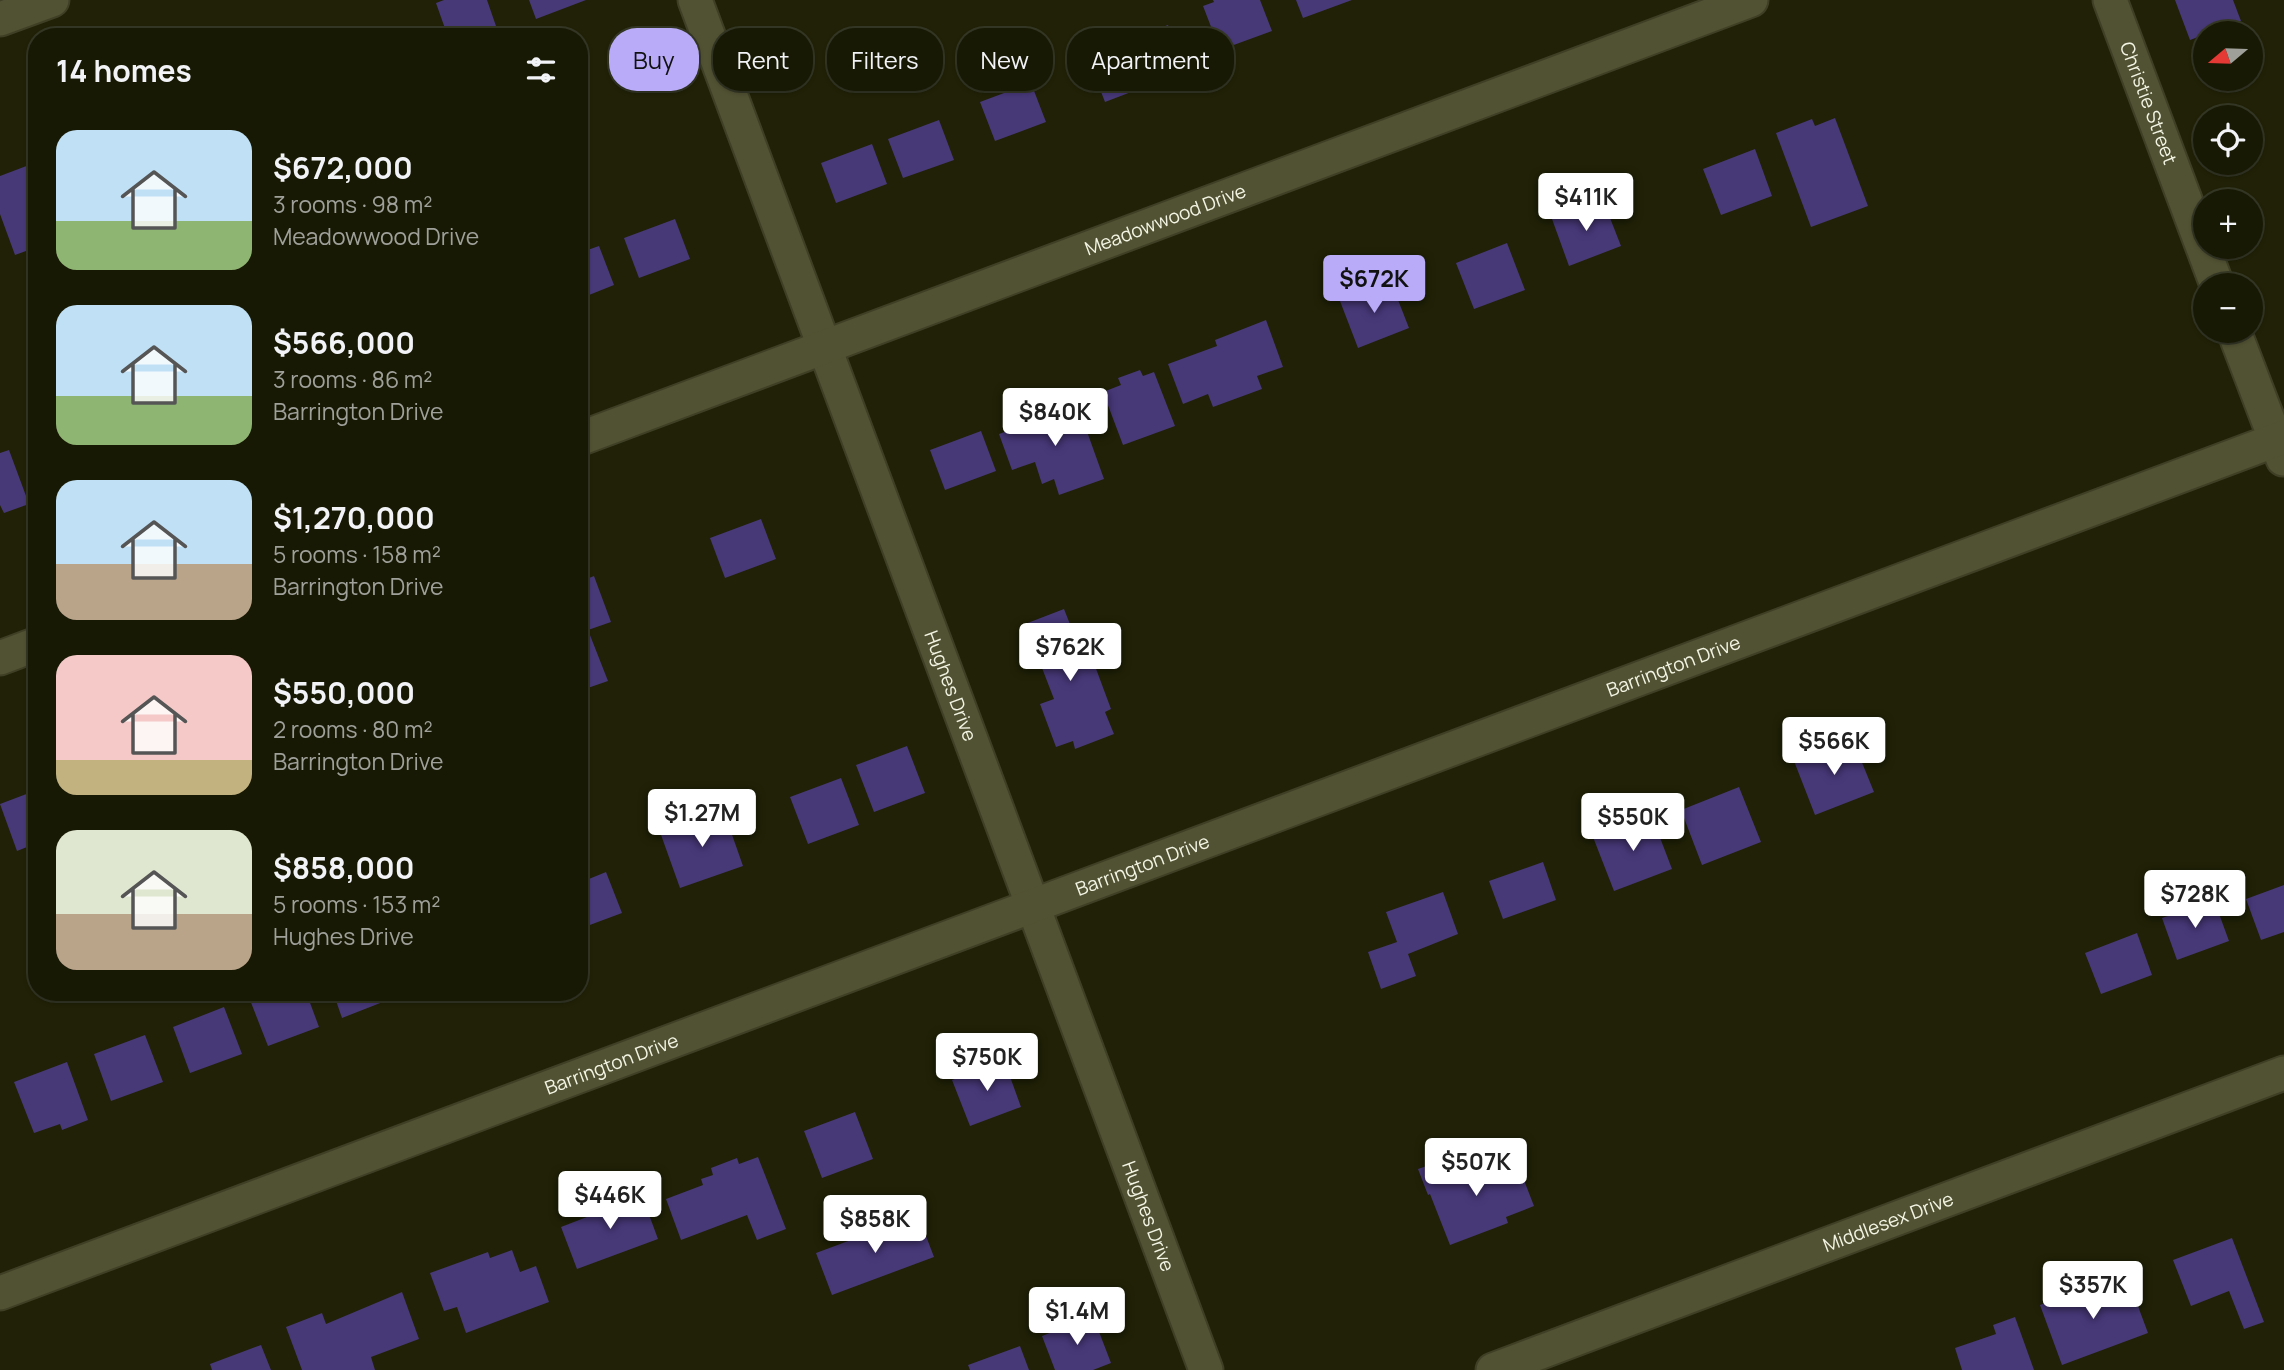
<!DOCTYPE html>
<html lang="en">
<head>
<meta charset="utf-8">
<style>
  :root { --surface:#181904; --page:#252613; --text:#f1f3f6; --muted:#9fa09a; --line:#363826; --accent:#b9abf7 }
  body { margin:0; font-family:Manrope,sans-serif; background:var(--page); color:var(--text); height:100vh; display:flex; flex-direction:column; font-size:26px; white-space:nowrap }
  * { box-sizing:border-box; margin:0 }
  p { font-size:23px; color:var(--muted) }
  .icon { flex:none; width:38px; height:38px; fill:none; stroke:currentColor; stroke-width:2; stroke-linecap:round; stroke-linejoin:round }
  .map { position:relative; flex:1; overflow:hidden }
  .drawer { position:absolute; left:28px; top:28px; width:560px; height:973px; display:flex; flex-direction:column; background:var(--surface); border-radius:28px; box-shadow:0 2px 5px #0004,0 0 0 2px var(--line) }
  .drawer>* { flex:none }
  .hud { position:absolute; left:609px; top:28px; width:665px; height:63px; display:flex; gap:14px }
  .needle { width:46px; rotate:251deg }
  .controls { position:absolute; left:2193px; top:21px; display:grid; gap:14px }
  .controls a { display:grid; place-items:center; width:70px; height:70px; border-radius:50%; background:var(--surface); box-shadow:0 2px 5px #0004,0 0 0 2px var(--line); font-size:35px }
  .price { position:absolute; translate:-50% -60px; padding:0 16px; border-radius:7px; background:#fff; color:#222; font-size:23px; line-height:46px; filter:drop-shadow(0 2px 4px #0008) }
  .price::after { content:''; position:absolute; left:50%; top:42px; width:21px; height:16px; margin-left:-10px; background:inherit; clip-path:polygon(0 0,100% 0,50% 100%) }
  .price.active { background:var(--accent); color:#111 }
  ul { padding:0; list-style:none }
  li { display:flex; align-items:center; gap:21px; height:175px; padding:0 28px }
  li span { display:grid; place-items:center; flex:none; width:196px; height:140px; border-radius:21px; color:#555 }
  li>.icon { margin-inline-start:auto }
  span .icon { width:84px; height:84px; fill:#fffc; stroke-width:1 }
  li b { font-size:30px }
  h2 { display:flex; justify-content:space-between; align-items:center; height:84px; padding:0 28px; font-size:30px }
  .pill { padding:0 24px; border-radius:28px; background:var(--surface); box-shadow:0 2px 5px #0004,0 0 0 2px var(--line); font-size:24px; line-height:63px }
  .pill.active { background:var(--accent); color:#111 }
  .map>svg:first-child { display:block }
</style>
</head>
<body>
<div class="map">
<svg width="2284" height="1370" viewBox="0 0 2284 1370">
  <rect width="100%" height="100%" fill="#202106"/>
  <!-- building -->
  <path fill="#473878" d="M444,0H487L496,26L469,37H448L436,3Z
    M529,0H586L536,19Z
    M1213,0H1260L1272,31L1220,50L1203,6L1214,2Z
    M1296,0H1352L1303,18Z
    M2175,0H2233L2241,21L2190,40Z
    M1168,25L1186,71L1105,102L1089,61L1119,50L1117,44Z
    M1031,83L1046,122L995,141L980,102Z
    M1835,118L1868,206L1811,227L1776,133L1812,119L1815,126Z
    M939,120L954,160L903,178L888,139Z
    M872,144L887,184L836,203L821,163Z
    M1755,149L1772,196L1721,215L1703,169Z
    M37,162V247L15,255L0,214V176Z
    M1603,200L1621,246L1569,266L1552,219Z
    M675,219L690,259L639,278L624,238Z
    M1507,243L1525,290L1474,309L1456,263Z
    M599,246L614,285L579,299V253Z
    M1391,282L1409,328L1358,348L1340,301Z
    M1266,320L1283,367L1257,376L1262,389L1213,407L1208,394L1183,404L1168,364L1217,346L1215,340Z
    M1140,370L1143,376L1154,372L1175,426L1123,445L1103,392L1121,385L1118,378Z
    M1075,398L1104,479L1059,495L1054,479L1042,484L1035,462L1012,470L999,434L1037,420L1034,412Z
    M981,431L996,471L945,490L930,450Z
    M9,450L29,504L4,513L0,505V453Z
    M761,519L776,559L725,578L710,538Z
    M594,576L611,622L588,630L608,681L579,691V582Z
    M1064,609L1077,642L1085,639L1111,709L1105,712L1114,734L1075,749L1073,741L1056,747L1040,704L1054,699L1025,624Z
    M1852,738L1874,792L1815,815L1794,761Z
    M907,746L925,793L874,812L856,765Z
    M841,778L859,825L808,844L790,797Z
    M1739,787L1761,842L1702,865L1681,810Z
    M37,790V843L17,851L0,804Z
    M723,809L743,866L680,888L660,832Z
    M1651,814L1672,869L1614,891L1593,837Z
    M1543,862L1556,900L1503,919L1489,881Z
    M606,872L622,913L579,929V883Z
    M2284,885V932L2261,940L2246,899Z
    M1443,892L1458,934L1408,954L1416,976L1381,989L1368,952L1397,942L1386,912Z
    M2214,900L2229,941L2177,960L2162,918Z
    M2137,933L2152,975L2101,994L2085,953Z
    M269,992H306L319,1027L268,1046L250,1000Z
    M333,992H391L393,998L342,1018Z
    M224,1007L242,1054L190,1073L173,1027Z
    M145,1035L163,1082L111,1101L94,1054Z
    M1004,1060L1021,1107L970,1126L952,1080Z
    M67,1062L88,1120L62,1130L60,1124L34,1133L14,1082Z
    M855,1112L873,1159L822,1178L804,1131Z
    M758,1157L786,1229L757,1240L747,1215L681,1240L666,1199L703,1185L701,1179L713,1175L711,1168L737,1158L739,1164Z
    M1515,1157L1534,1206L1506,1217L1508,1223L1450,1245L1430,1194L1428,1195L1418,1169L1447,1159L1456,1180Z
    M641,1193L658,1239L577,1269L561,1227L592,1215L591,1212Z
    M918,1215L934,1257L832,1295L816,1253Z
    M2232,1238L2264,1322L2244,1329L2229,1291L2191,1306L2173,1260Z
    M512,1250L520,1272L536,1266L549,1302L466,1333L457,1307L444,1311L430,1273L488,1252L490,1258Z
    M2129,1282L2148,1333L2062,1365L2040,1305L2087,1287L2091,1296Z
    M402,1292L419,1339L371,1357L375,1370H302L286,1327L322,1313L326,1324Z
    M1093,1316L1111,1363L1093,1370H1055L1042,1336Z
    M2015,1317L2034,1370H1962L1955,1348L1996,1334L1993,1325Z
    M261,1345L271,1370H212L210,1364Z
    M1020,1346L1029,1370H970L968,1365Z"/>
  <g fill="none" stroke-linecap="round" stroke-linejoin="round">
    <defs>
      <g id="street">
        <path id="s1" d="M695,0L1206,1370"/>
        <path id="s2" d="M2110,0L2217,285"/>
        <path d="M0,19L52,0"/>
        <path d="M2234,331L2283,459"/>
        <path id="s3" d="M579,439L1751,0"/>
        <path d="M0,658L37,644"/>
        <path id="s4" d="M0,1293L2284,437"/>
        <path id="s5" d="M1493,1370L2284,1073"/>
      </g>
    </defs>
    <!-- street casing -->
    <use href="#street" stroke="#3e3f25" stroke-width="37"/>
    <!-- street -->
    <use href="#street" stroke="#515233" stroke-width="33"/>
  </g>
  <g text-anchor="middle" stroke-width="5" stroke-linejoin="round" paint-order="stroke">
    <!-- street labels -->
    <g font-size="19" fill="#f3f4e3" stroke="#171700">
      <text dy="7" stroke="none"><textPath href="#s2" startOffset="110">Christie Street</textPath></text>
      <text dy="7" stroke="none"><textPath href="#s3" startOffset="626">Meadowwood Drive</textPath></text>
      <text dy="7" stroke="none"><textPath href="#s4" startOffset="1787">Barrington Drive</textPath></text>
      <text dy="7" stroke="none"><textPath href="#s1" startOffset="732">Hughes Drive</textPath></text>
      <text dy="7" stroke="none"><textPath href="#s4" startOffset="1220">Barrington Drive</textPath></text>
      <text dy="7" stroke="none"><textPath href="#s4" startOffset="653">Barrington Drive</textPath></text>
      <text dy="7" stroke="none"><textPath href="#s1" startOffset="1298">Hughes Drive</textPath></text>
      <text dy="7" stroke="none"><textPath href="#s5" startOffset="422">Middlesex Drive</textPath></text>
    </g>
  </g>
</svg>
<div class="controls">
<a><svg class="needle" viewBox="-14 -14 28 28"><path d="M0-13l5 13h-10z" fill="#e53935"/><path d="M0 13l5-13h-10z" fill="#9fa09a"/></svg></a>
<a><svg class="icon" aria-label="locate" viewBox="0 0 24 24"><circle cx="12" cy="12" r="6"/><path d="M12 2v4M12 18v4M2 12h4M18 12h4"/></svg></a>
<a>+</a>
<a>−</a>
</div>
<b class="price" style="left:1586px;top:233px">$411K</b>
<b class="price active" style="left:1374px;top:315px">$672K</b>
<b class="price" style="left:1055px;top:448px">$840K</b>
<b class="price" style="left:1070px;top:683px">$762K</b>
<b class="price" style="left:1834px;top:777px">$566K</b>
<b class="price" style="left:702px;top:849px">$1.27M</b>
<b class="price" style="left:1633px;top:853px">$550K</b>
<b class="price" style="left:2195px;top:930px">$728K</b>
<b class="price" style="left:987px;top:1093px">$750K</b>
<b class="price" style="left:1476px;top:1198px">$507K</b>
<b class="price" style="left:610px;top:1231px">$446K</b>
<b class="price" style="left:875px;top:1255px">$858K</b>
<b class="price" style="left:2093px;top:1321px">$357K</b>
<b class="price" style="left:1077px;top:1347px">$1.4M</b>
<div class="hud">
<a class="pill active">Buy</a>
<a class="pill">Rent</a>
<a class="pill">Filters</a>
<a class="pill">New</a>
<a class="pill">Apartment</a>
</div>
<section class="drawer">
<h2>14 homes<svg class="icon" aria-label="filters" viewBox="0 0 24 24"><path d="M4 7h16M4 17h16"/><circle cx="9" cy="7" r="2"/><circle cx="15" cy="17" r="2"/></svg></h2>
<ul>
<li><span style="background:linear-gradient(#bfe0f5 65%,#8fb573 0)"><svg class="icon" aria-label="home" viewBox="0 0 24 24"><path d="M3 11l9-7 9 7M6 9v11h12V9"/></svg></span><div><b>$672,000</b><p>3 rooms · 98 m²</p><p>Meadowwood Drive</p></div></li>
<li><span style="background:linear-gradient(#bfe0f5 65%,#8fb573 0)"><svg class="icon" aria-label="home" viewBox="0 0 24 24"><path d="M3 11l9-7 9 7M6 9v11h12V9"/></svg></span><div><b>$566,000</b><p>3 rooms · 86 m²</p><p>Barrington Drive</p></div></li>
<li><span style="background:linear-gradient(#bfe0f5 60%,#b9a48a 0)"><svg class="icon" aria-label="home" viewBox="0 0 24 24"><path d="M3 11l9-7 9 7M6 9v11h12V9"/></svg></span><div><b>$1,270,000</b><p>5 rooms · 158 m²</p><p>Barrington Drive</p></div></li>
<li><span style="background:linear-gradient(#f6c9c9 75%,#c2b280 0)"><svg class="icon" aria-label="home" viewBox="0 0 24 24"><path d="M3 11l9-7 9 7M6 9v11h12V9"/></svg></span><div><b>$550,000</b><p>2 rooms · 80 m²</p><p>Barrington Drive</p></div></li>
<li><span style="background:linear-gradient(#dfe7d0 60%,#b9a48a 0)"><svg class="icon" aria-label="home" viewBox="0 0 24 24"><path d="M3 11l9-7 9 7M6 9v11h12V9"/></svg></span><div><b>$858,000</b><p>5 rooms · 153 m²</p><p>Hughes Drive</p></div></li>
</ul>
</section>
</div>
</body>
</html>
